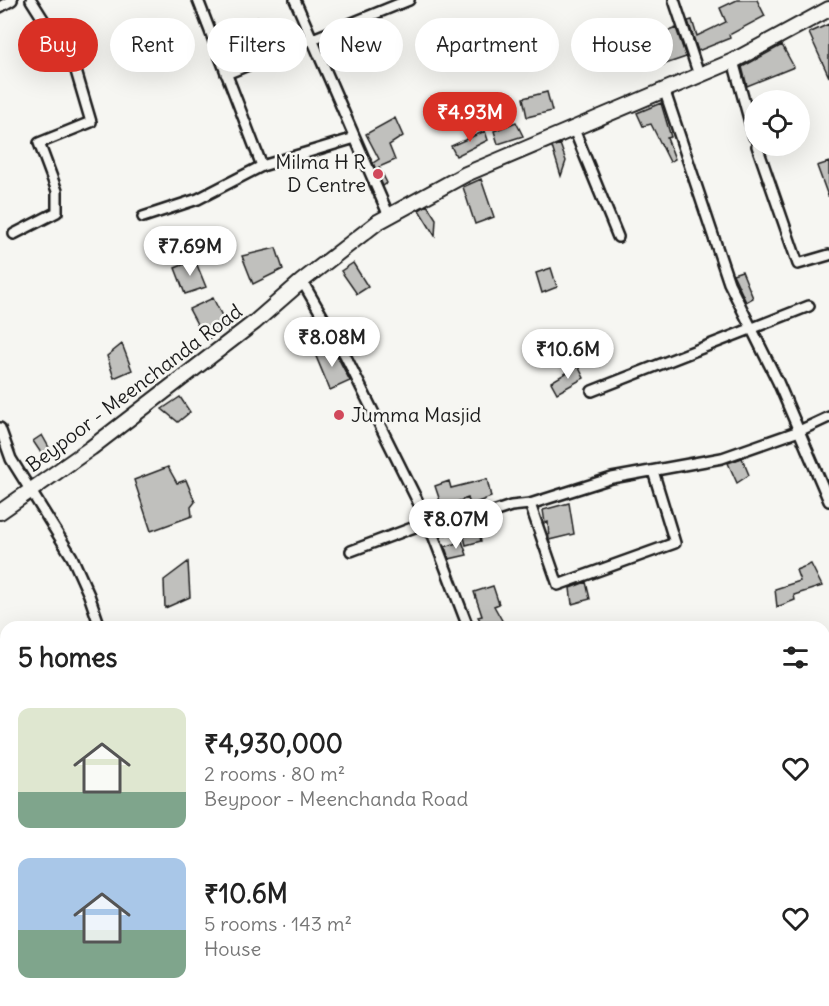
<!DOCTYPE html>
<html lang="en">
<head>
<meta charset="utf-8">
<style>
  :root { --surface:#fff; --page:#f2f2f2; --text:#222; --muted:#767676; --accent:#d93025 }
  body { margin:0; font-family:Delius,sans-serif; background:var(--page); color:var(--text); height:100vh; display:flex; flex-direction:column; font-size:22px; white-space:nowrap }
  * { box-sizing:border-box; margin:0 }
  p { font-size:20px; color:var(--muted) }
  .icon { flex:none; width:33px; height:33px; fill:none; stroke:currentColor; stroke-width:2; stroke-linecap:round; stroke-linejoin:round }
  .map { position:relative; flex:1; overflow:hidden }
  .sheet { position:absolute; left:0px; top:621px; width:830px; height:386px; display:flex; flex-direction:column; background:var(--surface); border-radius:18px 18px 0 0; box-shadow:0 6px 24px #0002 }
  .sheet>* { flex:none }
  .guide { position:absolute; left:18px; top:18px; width:794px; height:54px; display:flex; gap:12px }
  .fabs { position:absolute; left:744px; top:90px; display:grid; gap:12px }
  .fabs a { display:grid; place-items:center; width:66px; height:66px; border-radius:50%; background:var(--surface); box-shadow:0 6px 24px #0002; font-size:30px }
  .price { position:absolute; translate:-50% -51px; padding:0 14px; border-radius:21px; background:#fff; color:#222; font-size:20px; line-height:39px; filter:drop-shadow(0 2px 3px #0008) }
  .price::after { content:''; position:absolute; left:50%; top:36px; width:18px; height:14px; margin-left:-9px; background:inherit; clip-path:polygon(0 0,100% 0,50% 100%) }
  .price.active { background:var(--accent); color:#fff }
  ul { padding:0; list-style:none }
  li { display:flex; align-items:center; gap:18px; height:150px; padding:0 18px }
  li span { display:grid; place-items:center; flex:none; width:168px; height:120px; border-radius:12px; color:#555 }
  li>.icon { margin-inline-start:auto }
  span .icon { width:72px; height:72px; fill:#fffc; stroke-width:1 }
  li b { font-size:26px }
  h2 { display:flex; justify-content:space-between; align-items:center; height:72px; padding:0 18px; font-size:26px }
  .chip { padding:0 21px; border-radius:27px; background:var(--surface); box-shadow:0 6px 24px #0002; font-size:21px; line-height:54px }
  .chip.active { background:var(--accent); color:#fff }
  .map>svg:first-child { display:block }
</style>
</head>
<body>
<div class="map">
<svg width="829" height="1006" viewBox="0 0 829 1006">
  <rect width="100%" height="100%" fill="#f6f6f2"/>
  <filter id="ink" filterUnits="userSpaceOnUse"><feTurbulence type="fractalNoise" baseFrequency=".0167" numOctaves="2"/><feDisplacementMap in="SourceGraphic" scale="12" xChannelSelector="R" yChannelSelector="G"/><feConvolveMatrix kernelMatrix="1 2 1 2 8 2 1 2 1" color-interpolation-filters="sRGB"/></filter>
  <g filter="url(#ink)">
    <!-- building -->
    <path fill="#c0c0bd" stroke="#1c1c1c" stroke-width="1.5" d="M737,0H757L765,16L729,35L730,38L698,51L688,21L692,20L697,36L726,22L720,8Z
      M259,17L266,24L268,34H254L246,21Z
      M829,24V77L809,33Z
      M676,28L686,57L651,69L648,57L666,51L661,34Z
      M782,45L794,67L747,86L742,67Z
      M547,92L552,111L527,117L523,98Z
      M661,103L671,137L667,138L675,159L670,162L651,124L643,126L637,113Z
      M395,118L403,136L389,145L395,160L379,167L387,183L383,186L373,163L379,159L366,134Z
      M516,122L523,136L498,144L494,131Z
      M485,131L488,140L456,156L451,146Z
      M560,144L566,161L561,176L552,147Z
      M829,162V196H828L817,166Z
      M481,179L494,217L475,224L463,187Z
      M427,205L436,219L435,236L419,210Z
      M276,248L283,269L253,284L242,256Z
      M195,260L206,287L185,294L175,268Z
      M353,263L368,287L357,294L341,271Z
      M551,268L557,287L542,293L536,273Z
      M742,271L753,298L746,302L733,274Z
      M213,298L227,326L206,341L189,309Z
      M567,339L573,356L560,360L553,342Z
      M122,344L132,370L114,378L107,356Z
      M332,346L350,381L330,390L315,354Z
      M578,366L584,378L557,393L551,382Z
      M180,397L190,412L178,422L162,409Z
      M42,435L51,451L43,456L33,441Z
      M742,458L749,475L737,483L728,463Z
      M168,467L177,483L186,480L195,502L191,507L192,516L151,531L134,480Z
      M487,479L491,497L470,505L468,498L442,507L435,486L449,481L451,488Z
      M569,503L574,534L549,540L548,522L545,523L543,510Z
      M477,525L481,541L466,545L463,533Z
      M462,541L467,555L449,559L445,547Z
      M188,562L190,597L165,608L164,580Z
      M811,564L822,586L794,595L795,600L777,607L775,589L800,581L796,570Z
      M586,582L590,599L572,604L570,588Z
      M493,586L499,604L494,606L504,624L499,627H484L478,617L482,616L474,592Z"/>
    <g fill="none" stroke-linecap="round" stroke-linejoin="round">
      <defs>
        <path id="minor" d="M198,0L262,166
          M295,0L389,216
          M674,0L699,75
          M0,7L12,0
          M733,61L754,137
          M226,74L409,0
          M664,89L729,283L778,382L829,501
          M573,127L618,237
          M757,146L798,264L829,255
          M143,217L198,199L262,166L355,138
          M14,234L57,212V191L39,143L91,122L76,71L31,0
          M302,281L345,355L428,522L468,627
          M592,391L809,306
          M0,428L11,459L72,557L89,595L100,627
          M530,504L558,585L675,543L653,471
          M431,533L511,506L530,504L612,478L722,458L799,431L829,417
          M351,551L428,522
          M824,664L829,661
          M0,954L6,951
          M824,974L829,973
          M213,1000L215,1006
          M588,1000L590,1006
          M737,1000L738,1006
          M58,1006L69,1000"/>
        <path id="secondary" d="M0,512L91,448L255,322L302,281L378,222L466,174L733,61L829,9"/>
      </defs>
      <!-- minor casing -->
      <use href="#minor" stroke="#1c1c1c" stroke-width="14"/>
      <!-- secondary casing -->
      <use href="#secondary" stroke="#1c1c1c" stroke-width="18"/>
      <!-- minor -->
      <use href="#minor" stroke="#f6f6f2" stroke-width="9"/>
      <!-- secondary -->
      <use href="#secondary" stroke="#f6f6f2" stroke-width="14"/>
    </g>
  </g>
  <!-- markers -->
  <g fill="#d1495b" stroke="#f6f6f2" stroke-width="2">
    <circle cx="378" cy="174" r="6"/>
    <circle cx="339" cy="415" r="6"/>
  </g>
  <g text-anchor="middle" stroke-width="5" stroke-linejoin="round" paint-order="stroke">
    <!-- poi labels -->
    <g font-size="20" fill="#1c1c1c" stroke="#f6f6f2" text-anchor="end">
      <text x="366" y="169">Milma H R<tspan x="366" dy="23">D Centre</tspan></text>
      <text x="351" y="422" text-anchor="start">Jumma Masjid</text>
    </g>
    <!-- street labels -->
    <g font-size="20" fill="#1c1c1c" stroke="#f6f6f2">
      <text transform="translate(134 388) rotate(-37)" y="7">Beypoor - Meenchanda Road</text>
    </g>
  </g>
</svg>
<div class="fabs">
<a><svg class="icon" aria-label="locate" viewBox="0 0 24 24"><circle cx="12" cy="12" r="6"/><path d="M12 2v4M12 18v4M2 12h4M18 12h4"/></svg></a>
</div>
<b class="price active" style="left:470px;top:143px">₹4.93M</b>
<b class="price" style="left:190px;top:277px">₹7.69M</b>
<b class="price" style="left:332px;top:368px">₹8.08M</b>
<b class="price" style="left:568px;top:380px">₹10.6M</b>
<b class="price" style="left:456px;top:550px">₹8.07M</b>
<div class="guide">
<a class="chip active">Buy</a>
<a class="chip">Rent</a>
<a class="chip">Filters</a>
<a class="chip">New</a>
<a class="chip">Apartment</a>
<a class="chip">House</a>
</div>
<section class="sheet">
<h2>5 homes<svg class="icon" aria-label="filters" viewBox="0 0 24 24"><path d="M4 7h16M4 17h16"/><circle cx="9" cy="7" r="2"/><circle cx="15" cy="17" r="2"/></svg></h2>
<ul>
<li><span style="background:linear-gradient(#dfe7d0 70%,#7fa58c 0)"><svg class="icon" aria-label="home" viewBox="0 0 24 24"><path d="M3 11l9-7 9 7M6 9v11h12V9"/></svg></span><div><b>₹4,930,000</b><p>2 rooms · 80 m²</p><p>Beypoor - Meenchanda Road</p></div><svg class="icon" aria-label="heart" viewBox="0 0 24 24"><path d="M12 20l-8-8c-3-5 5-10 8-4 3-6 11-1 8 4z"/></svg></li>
<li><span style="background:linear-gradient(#a9c7e8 60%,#7fa58c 0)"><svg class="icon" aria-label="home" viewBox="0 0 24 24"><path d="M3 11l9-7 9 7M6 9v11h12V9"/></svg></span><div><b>₹10.6M</b><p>5 rooms · 143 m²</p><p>House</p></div><svg class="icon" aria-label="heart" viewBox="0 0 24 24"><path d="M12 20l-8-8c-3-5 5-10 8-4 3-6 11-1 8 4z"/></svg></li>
</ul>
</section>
</div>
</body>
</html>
